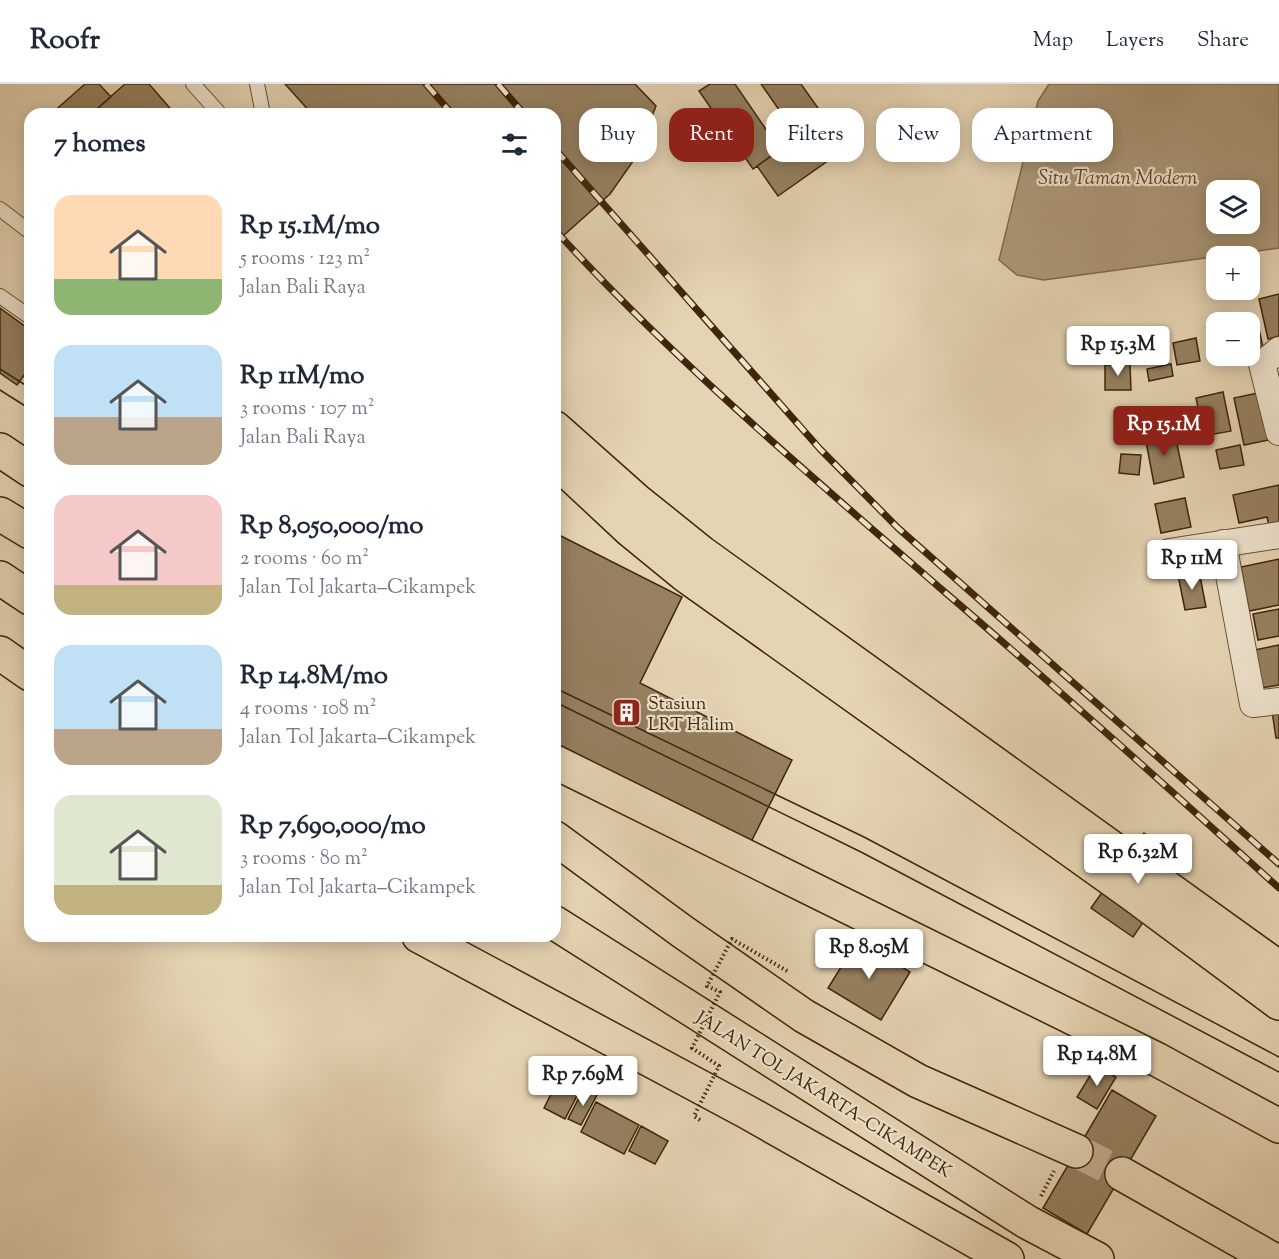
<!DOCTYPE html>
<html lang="en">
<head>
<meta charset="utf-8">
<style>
  :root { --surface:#fff; --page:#f6f6f7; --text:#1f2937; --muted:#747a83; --line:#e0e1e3; --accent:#8f2418 }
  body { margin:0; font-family:"Sorts Mill Goudy",serif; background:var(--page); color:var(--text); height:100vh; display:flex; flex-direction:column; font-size:22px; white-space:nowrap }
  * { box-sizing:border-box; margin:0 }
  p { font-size:20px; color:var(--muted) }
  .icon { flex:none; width:33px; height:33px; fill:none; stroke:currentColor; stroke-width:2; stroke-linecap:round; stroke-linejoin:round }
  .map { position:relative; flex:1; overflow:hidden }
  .side { position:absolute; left:24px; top:24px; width:537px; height:834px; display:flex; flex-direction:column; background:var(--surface); border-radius:18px; box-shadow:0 3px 15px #0003 }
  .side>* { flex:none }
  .top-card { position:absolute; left:579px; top:24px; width:570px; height:54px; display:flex; gap:12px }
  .controls { position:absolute; left:1206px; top:96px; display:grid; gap:12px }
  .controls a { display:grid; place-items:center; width:54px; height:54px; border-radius:12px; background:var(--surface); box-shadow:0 3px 15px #0003; font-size:30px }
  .price { position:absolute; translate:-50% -51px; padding:0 14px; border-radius:6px; background:#fff; color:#222; font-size:20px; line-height:39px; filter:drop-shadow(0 2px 3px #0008) }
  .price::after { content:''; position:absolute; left:50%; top:36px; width:18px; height:14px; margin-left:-9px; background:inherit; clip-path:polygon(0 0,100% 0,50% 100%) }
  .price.current { background:var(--accent); color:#fff }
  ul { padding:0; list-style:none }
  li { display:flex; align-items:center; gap:18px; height:150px; padding:0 30px }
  li span { display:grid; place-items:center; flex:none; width:168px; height:120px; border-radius:18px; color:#555 }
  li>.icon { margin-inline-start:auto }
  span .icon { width:72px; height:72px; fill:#fffc; stroke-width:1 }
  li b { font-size:26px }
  h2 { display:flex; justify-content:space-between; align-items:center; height:72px; padding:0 30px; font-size:26px }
  .pill { padding:0 21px; border-radius:18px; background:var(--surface); box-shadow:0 3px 15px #0003; font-size:21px; line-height:54px }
  .pill.current { background:var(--accent); color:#fff }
  header { display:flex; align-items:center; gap:36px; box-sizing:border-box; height:84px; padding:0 30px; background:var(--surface); border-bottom:2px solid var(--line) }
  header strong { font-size:28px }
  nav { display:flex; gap:33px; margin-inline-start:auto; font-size:21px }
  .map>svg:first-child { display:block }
</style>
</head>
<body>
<header>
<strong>Roofr</strong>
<nav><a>Map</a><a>Layers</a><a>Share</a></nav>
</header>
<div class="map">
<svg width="1279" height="1175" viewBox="0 0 1279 1175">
  <rect width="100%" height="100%" fill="#e5d4b3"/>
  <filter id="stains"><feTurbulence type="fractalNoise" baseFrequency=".00333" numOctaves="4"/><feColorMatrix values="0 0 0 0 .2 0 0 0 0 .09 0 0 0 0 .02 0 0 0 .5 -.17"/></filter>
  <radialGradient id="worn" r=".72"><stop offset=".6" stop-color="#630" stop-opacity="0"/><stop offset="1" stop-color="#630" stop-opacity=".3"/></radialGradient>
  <!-- water -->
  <path fill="#ad9879" stroke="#816a4b" stroke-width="1.5" fill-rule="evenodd" d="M1049,0H1279V164L1044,196L1017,191L999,176L1038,17ZM1216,106H1250V140H1216Z"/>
  <!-- building -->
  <path fill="#968060" stroke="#402507" stroke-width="1.5" d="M85,0H99L111,13L91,30H51Z
    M125,0H149L175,30H91Z
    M285,0H635L656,22L636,73L610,110L555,159V30H312Z
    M710,0H735L780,66L753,85L699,7Z
    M761,0H801L825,34L798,53Z
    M835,27L856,57L778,112L757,82Z
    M1279,210V252L1268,255L1259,215Z
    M0,224L30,246V283L17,301L0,289Z
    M1248,231L1250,237L1257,236L1264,268L1250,271V238H1230L1229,235Z
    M1196,254L1200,277L1177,281L1173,259Z
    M1130,280L1131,306H1105V281Z
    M1171,280L1173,292L1149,297L1147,285Z
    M1223,308L1231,347L1204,352L1196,314Z
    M1263,308L1273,355L1244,361L1234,314Z
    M1120,335L1137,337L1136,356L1119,355Z
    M1174,346L1184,393L1154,400L1145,352Z
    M1240,361L1244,381L1220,385L1216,366Z
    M1121,370L1141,371L1139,391L1119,389Z
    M1279,401V440L1269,442L1267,433L1239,439L1233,411Z
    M1185,414L1191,443L1161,449L1155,420Z
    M555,449L682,513L640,599L792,676L751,758L555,659Z
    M1279,475V521L1249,527L1241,483Z
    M1199,487L1206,523L1185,526L1178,491Z
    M1279,525V552L1258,556L1253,530Z
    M1279,561V601L1261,604L1254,566Z
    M1279,626V654H1276L1272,627Z
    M1144,749L1185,777L1133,853L1091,824Z
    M858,856L910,888L881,936L828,904Z
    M1096,982L1116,993L1097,1025L1077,1013Z
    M561,991L582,1002L565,1035L544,1024Z
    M584,1004L597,1011L581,1041L568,1035Z
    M1112,1006L1156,1032L1087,1150L1043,1124Z
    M596,1018L639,1041L624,1070L581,1048Z
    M641,1042L668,1057L655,1080L629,1067Z"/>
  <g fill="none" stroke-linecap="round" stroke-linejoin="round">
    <!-- highway-tunnel -->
    <path stroke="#c4b191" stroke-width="33" stroke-dasharray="33 16" stroke-linecap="butt" d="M1076,1067L1122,1090"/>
    <defs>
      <path id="lane" d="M193,0L220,30
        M257,0L263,30
        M0,125L30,148
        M0,212L30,233"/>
      <path id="street" d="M1279,266L1262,280L1279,348
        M1223,459L1253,620L1279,617
        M1169,468L1279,451"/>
      <path id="highway" d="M555,344L636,416L702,469L1279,884
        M0,366L30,386
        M555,376L630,446L685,491L1131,809L1279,919
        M0,430L30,448
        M0,494L30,514
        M0,569L30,590
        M555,678L1158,976L1279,1042
        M555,754L683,848L804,932L918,997L1076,1067
        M555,839L1027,1138L1097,1175
        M419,852L747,1028L1007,1175
        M1122,1090L1272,1175"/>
    </defs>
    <!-- lane casing -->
    <use href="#lane" stroke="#695132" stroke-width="16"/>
    <!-- street casing -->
    <use href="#street" stroke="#695132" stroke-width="28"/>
    <!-- highway casing -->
    <use href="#highway" stroke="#402507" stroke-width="36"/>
    <!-- path -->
    <path stroke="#402507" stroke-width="4" stroke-dasharray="1.5 3" stroke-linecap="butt" d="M1041,1112L1054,1087"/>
    <!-- lane -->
    <use href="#lane" stroke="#eee3ce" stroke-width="14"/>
    <!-- street -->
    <use href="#street" stroke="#eee3ce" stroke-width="26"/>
    <!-- highway -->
    <use href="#highway" stroke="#e5d4b3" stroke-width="33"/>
    <!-- tram -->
    <path stroke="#402507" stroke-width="1.5" d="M0,285L30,304
      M0,306L30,325
      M555,604L864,753L1279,973
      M555,618L861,768L1279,988"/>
    <defs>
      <path id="rail" d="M426,0L452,30
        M498,0L524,30
        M555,65L820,365L898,444L1279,780
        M555,146C673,276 808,389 940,504C1055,602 1167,703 1279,804"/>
    </defs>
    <!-- rail casing -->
    <use href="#rail" stroke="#402507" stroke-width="7"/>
    <!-- rail -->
    <use href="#rail" stroke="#eee3ce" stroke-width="4.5" stroke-dasharray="14" stroke-linecap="butt"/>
    <!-- path-bridge -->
    <path stroke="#402507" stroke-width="4" stroke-dasharray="1.5 3" stroke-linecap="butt" d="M700,1036L694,1032L719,982L692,964L720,908L707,902L732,855L789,888"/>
  </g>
  <!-- icons -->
  <defs>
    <symbol id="building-square" viewBox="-11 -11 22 22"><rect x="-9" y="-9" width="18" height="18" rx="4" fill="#8f2418" stroke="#eee3ce"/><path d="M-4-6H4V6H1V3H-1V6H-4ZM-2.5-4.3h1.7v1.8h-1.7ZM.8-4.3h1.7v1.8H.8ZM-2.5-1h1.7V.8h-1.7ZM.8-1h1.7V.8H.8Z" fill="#fff"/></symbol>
  </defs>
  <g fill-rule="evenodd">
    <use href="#building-square" x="610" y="612" width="33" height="33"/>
  </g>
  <g text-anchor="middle" stroke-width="4.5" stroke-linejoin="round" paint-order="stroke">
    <!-- poi labels -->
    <g font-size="18" fill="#402507" stroke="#eee3ce" text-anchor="start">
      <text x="648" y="625">Stasiun<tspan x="648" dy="21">LRT Halim</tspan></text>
    </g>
    <!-- street labels -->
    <g font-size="18" fill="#402507" stroke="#eee3ce">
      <text transform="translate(824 1010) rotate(32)" y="6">JALAN TOL JAKARTA–CIKAMPEK</text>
    </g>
    <!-- water labels -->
    <g font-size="20" font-style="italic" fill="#614829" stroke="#eee3ce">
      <text x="1118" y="100">Situ Taman Modern</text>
    </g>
  </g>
  <rect width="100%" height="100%" filter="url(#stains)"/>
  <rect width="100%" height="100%" fill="url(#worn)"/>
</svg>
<div class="controls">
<a><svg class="icon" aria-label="layers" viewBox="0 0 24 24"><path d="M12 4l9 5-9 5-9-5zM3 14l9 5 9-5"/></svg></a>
<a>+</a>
<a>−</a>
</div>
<b class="price" style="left:1118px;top:293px">Rp 15.3M</b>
<b class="price current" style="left:1164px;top:373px">Rp 15.1M</b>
<b class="price" style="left:1192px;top:507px">Rp 11M</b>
<b class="price" style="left:1138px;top:801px">Rp 6.32M</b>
<b class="price" style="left:869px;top:896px">Rp 8.05M</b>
<b class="price" style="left:1097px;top:1003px">Rp 14.8M</b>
<b class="price" style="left:583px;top:1023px">Rp 7.69M</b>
<div class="top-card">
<a class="pill">Buy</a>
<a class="pill current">Rent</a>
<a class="pill">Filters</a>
<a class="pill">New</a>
<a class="pill">Apartment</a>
</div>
<section class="side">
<h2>7 homes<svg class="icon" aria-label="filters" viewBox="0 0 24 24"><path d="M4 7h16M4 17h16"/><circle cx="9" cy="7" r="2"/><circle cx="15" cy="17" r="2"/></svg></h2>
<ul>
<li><span style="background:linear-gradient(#ffd9b3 70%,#8fb573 0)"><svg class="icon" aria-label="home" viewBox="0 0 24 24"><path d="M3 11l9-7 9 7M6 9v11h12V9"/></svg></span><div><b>Rp 15.1M/mo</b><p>5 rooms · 123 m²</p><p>Jalan Bali Raya</p></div></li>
<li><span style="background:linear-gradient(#bfe0f5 60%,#b9a48a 0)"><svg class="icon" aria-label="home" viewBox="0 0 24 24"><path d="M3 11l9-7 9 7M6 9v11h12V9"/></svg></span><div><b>Rp 11M/mo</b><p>3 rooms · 107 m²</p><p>Jalan Bali Raya</p></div></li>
<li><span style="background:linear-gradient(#f6c9c9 75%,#c2b280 0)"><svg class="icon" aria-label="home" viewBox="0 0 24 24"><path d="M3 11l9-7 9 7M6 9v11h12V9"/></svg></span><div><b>Rp 8,050,000/mo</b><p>2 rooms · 60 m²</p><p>Jalan Tol Jakarta–Cikampek</p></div></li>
<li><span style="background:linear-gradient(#bfe0f5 70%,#b9a48a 0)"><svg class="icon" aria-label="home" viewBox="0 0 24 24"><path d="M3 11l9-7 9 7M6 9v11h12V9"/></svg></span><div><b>Rp 14.8M/mo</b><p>4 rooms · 108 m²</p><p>Jalan Tol Jakarta–Cikampek</p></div></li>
<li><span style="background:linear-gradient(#dfe7d0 75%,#c2b280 0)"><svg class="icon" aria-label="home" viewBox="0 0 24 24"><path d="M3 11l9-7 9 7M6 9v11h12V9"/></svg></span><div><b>Rp 7,690,000/mo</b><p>3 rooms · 80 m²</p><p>Jalan Tol Jakarta–Cikampek</p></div></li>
</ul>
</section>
</div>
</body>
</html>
